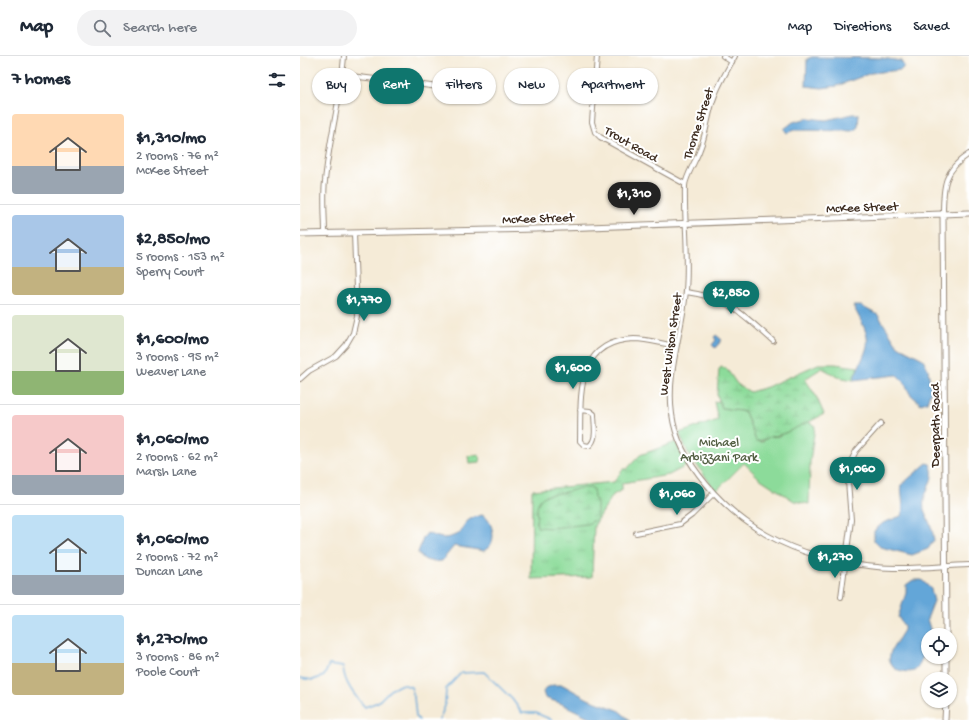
<!DOCTYPE html>
<html lang="en">
<head>
<meta charset="utf-8">
<style>
  :root { --surface:#fff; --page:#f2f2f3; --text:#1f2937; --muted:#747a83; --line:#e0e1e3; --accent:#0f766e }
  body { margin:0; font-family:"Gochi Hand",sans-serif; background:var(--page); color:var(--text); height:100vh; display:flex; flex-direction:column; font-size:15px; white-space:nowrap }
  * { box-sizing:border-box; margin:0 }
  p { font-size:13px; color:var(--muted) }
  .icon { flex:none; width:22px; height:22px; fill:none; stroke:currentColor; stroke-width:2; stroke-linecap:round; stroke-linejoin:round }
  .map { position:relative; flex:1; overflow:hidden }
  .drawer { display:flex; flex-direction:column; background:var(--surface); width:300px }
  .drawer>* { flex:none }
  .banner { position:absolute; left:12px; top:12px; width:380px; height:36px; display:flex; gap:8px }
  .fabs { position:absolute; left:621px; top:572px; display:grid; gap:8px }
  .fabs a { display:grid; place-items:center; width:36px; height:36px; border-radius:50%; background:var(--surface); box-shadow:0 1px 3px #0004; font-size:20px }
  .price { position:absolute; translate:-50% -34px; padding:0 9px; border-radius:14px; background:var(--accent); color:#fff; font-size:13px; line-height:26px; filter:drop-shadow(0 1px 2px #0008) }
  .price::after { content:''; position:absolute; left:50%; top:24px; width:12px; height:9px; margin-left:-6px; background:inherit; clip-path:polygon(0 0,100% 0,50% 100%) }
  .price.current { background:#222; color:#fff }
  ul { padding:0; list-style:none }
  li { display:flex; align-items:center; gap:12px; height:100px; padding:0 12px }
  li+li { border-top:1px solid var(--line) }
  li span { display:grid; place-items:center; flex:none; width:112px; height:80px; border-radius:4px; color:#555 }
  li>.icon { margin-inline-start:auto }
  span .icon { width:48px; height:48px; fill:#fffc; stroke-width:1 }
  li b { font-size:17px }
  h2 { display:flex; justify-content:space-between; align-items:center; height:48px; padding:0 12px; font-size:17px }
  .tag { padding:0 14px; border-radius:18px; background:var(--surface); box-shadow:0 1px 3px #0004; font-size:14px; line-height:36px }
  .tag.current { background:var(--accent); color:#fff }
  header { display:flex; align-items:center; gap:24px; box-sizing:border-box; height:56px; padding:0 20px; background:var(--surface); border-bottom:1px solid var(--line) }
  header strong { font-size:19px }
  nav { display:flex; gap:22px; margin-inline-start:auto; font-size:14px }
  .search { width:280px; height:36px; background:var(--page); display:flex; align-items:center; gap:10px; box-sizing:border-box; padding:0 14px; border-radius:22px; color:var(--muted); font-size:15px }
  main { display:flex; flex:1; min-height:0 }
  .map>svg:first-child { display:block }
</style>
</head>
<body>
<header>
<strong>Map</strong>
<div class="search"><svg class="icon" aria-label="search" viewBox="0 0 24 24"><circle cx="10" cy="10" r="6"/><path d="M15 15l6 6"/></svg>Search here</div>
<nav><a>Map</a><a>Directions</a><a>Saved</a></nav>
</header>
<main>
<section class="drawer">
<h2>7 homes<svg class="icon" aria-label="filters" viewBox="0 0 24 24"><path d="M4 7h16M4 17h16"/><circle cx="9" cy="7" r="2"/><circle cx="15" cy="17" r="2"/></svg></h2>
<ul>
<li><span style="background:linear-gradient(#ffd9b3 65%,#9aa5b1 0)"><svg class="icon" aria-label="home" viewBox="0 0 24 24"><path d="M3 11l9-7 9 7M6 9v11h12V9"/></svg></span><div><b>$1,310/mo</b><p>2 rooms · 76 m²</p><p>McKee Street</p></div></li>
<li><span style="background:linear-gradient(#a9c7e8 65%,#c2b280 0)"><svg class="icon" aria-label="home" viewBox="0 0 24 24"><path d="M3 11l9-7 9 7M6 9v11h12V9"/></svg></span><div><b>$2,850/mo</b><p>5 rooms · 153 m²</p><p>Sperry Court</p></div></li>
<li><span style="background:linear-gradient(#dfe7d0 70%,#8fb573 0)"><svg class="icon" aria-label="home" viewBox="0 0 24 24"><path d="M3 11l9-7 9 7M6 9v11h12V9"/></svg></span><div><b>$1,600/mo</b><p>3 rooms · 95 m²</p><p>Weaver Lane</p></div></li>
<li><span style="background:linear-gradient(#f6c9c9 75%,#9aa5b1 0)"><svg class="icon" aria-label="home" viewBox="0 0 24 24"><path d="M3 11l9-7 9 7M6 9v11h12V9"/></svg></span><div><b>$1,060/mo</b><p>2 rooms · 62 m²</p><p>Marsh Lane</p></div></li>
<li><span style="background:linear-gradient(#bfe0f5 75%,#9aa5b1 0)"><svg class="icon" aria-label="home" viewBox="0 0 24 24"><path d="M3 11l9-7 9 7M6 9v11h12V9"/></svg></span><div><b>$1,060/mo</b><p>2 rooms · 72 m²</p><p>Duncan Lane</p></div></li>
<li><span style="background:linear-gradient(#bfe0f5 60%,#c2b280 0)"><svg class="icon" aria-label="home" viewBox="0 0 24 24"><path d="M3 11l9-7 9 7M6 9v11h12V9"/></svg></span><div><b>$1,270/mo</b><p>3 rooms · 86 m²</p><p>Poole Court</p></div></li>
</ul>
</section>
<div class="map">
<svg width="669" height="664" viewBox="0 0 669 664">
  <defs>
    <pattern id="grass-tufts" width="24" height="20" patternUnits="userSpaceOnUse"><rect width="24" height="20" fill="#8cdb9a"/><path d="M3 7l-1-3M5 7V3M7 7l1-3M15 17l-1-3M17 17v-4M19 17l1-3" fill="none" stroke="#7abc84"/></pattern>
    <pattern id="wetland-marsh" width="20" height="14" patternUnits="userSpaceOnUse"><rect width="20" height="14" fill="#8cdb9a"/><path d="M1 5h8M5 5V1M11 12h8M15 12V8" fill="none" stroke="#7abc84"/></pattern>
  </defs>
  <rect width="100%" height="100%" fill="#fff"/>
  <filter id="ink" filterUnits="userSpaceOnUse"><feTurbulence type="fractalNoise" baseFrequency=".025" numOctaves="2"/><feDisplacementMap in="SourceGraphic" scale="8" xChannelSelector="R" yChannelSelector="G"/><feConvolveMatrix kernelMatrix="1 2 1 2 8 2 1 2 1" color-interpolation-filters="sRGB"/></filter>
  <filter id="wash" filterUnits="userSpaceOnUse"><feTurbulence type="fractalNoise" baseFrequency=".012" numOctaves="4" result="noise"/><feDisplacementMap in="SourceGraphic" scale="16" xChannelSelector="R" yChannelSelector="G"/><feGaussianBlur stdDeviation="0.9" result="paint"/><feColorMatrix in="noise" values="0 0 0 0 0 0 0 0 0 0 0 0 0 0 0 0 0 1.4 0 .05"/><feComposite in="paint" operator="in"/></filter>
  <g filter="url(#wash)">
    <rect width="100%" height="100%" fill="#f5ebd7"/>
    <!-- grass -->
    <path fill="url(#grass-tufts)" stroke="#64825c" d="M376,386L388,409L369,419L322,427V434L313,439L294,470L292,521L231,523L232,434L314,426L323,413H327L340,399Z"/>
    <!-- wetland -->
    <path fill="url(#wetland-marsh)" stroke="#64825c" d="M518,308H535L558,311L553,324L538,321L522,312L505,323L516,340L524,358C507,367 490,377 471,381C465,382 463,386 456,385L445,356L422,352L417,339L419,313L421,311L426,312L437,328L450,336L467,331Z
      M279,432H293L294,442L297,446V462L288,468L251,472L237,471C233,428 250,444 279,432Z"/>
    <!-- park -->
    <path fill="#8cdb9a" stroke="#64825c" d="M419,345L422,352L445,356L456,385L462,386L469,381L479,380L508,366L515,370L510,406L509,448L494,445L459,422L444,407L416,435L388,397L379,377L418,364L414,346Z
      M179,398L180,406L169,407L168,400Z"/>
    <!-- water -->
    <path fill="#63a6d8" stroke="#4f687b" d="M512,1L582,2L601,5L604,10L601,14L571,17L537,30L522,32L506,30L507,3Z
      M553,58H559L558,71L553,75L494,74L487,77L484,73L493,66L508,62L526,64Z
      M553,250H561L578,259L598,290L623,303L628,313L631,334L627,346L621,348L610,338L604,326L597,319L553,324C569,286 575,289 553,250Z
      M416,279L422,284L415,292L412,289L416,284L414,281Z
      M627,407L630,408C637,421 626,432 624,444C622,458 628,460 631,471C633,475 633,480 634,484L628,493L612,499L580,491L574,485V475L583,467L601,460L603,453L601,429Z
      M182,459C191,462 196,480 191,488C190,491 186,493 184,495L154,490L142,505C132,506 124,506 118,497L123,482L127,477C142,483 145,484 160,477C165,465 169,462 182,459Z
      M613,524H622L631,533L634,545L627,563L632,579H628V595C614,608 624,622 595,613L589,604L591,595L604,574V570L598,561L606,537V529Z
      M253,629H263L288,643L318,654L330,664H295L260,647L245,642L243,636L246,632Z"/>
    <g fill="none" stroke-linecap="round" stroke-linejoin="round">
      <!-- stream -->
      <path stroke="#63a6d8" stroke-width="1.5" d="M0,622L13,624L24,620L29,609L43,611C44,627 55,640 65,651L78,646L90,634L102,628L111,631L114,641L116,661L119,664
        M139,664L145,650L146,633L161,617L184,616L212,643L222,657H236L252,664"/>
    </g>
  </g>
  <g filter="url(#ink)">
    <g fill="none" stroke-linecap="round" stroke-linejoin="round">
      <defs>
        <path id="minor" d="M297,0L292,66L295,76L300,81L385,128
          M423,0L432,6
          M435,0C428,13 420,26 415,39C408,56 407,76 400,93C397,103 385,121 385,130C384,165 389,199 386,234C383,275 366,316 372,358C378,407 426,456 467,479C499,497 540,508 577,511C607,514 638,510 669,509
          M43,19L139,31L150,40
          M643,158C643,130 644,114 669,98
          M25,178C25,161 23,142 25,125C29,83 41,43 44,0
          M386,236C430,242 441,257 473,285
          M0,323L9,315L36,300L46,289L53,277L57,260L54,177
          M280,354L290,355L294,358C294,369 298,383 289,390L284,389L280,385C281,342 274,285 334,283C347,283 363,288 376,290
          M336,477L380,468L392,459L414,437
          M541,541L551,464L548,425L550,407L556,395L581,367"/>
        <path id="tertiary" d="M643,158L646,579
          M0,178L235,173L669,157
          M646,601V623
          M645,664L646,645"/>
      </defs>
      <!-- minor casing -->
      <use href="#minor" stroke="#988a7a" stroke-width="6"/>
      <!-- tertiary casing -->
      <use href="#tertiary" stroke="#988a7a" stroke-width="7"/>
      <!-- minor -->
      <use href="#minor" stroke="#fff" stroke-width="4"/>
      <!-- tertiary -->
      <use href="#tertiary" stroke="#fff" stroke-width="5"/>
    </g>
  </g>
  <g text-anchor="middle" stroke-width="4" stroke-linejoin="round" paint-order="stroke">
    <!-- street labels -->
    <g font-size="13" fill="#3b2a1e" stroke="#fff">
      <text transform="translate(397 67) rotate(-72)" y="5">Thorne Street</text>
      <text transform="translate(332 87) rotate(30)" y="5">Trout Road</text>
      <text transform="translate(562 150) rotate(-2)" y="5">McKee Street</text>
      <text transform="translate(238 161) rotate(-2)" y="5">McKee Street</text>
      <text transform="translate(369 288) rotate(-82)" y="5">West Wilson Street</text>
      <text transform="translate(634 369) rotate(-90)" y="5">Deerpath Road</text>
    </g>
    <!-- park labels -->
    <g font-size="13" fill="#535f43" stroke="#fff">
      <text x="419" y="390">Michael<tspan x="419" dy="15">Arbizzani Park</tspan></text>
    </g>
  </g>
</svg>
<div class="fabs">
<a><svg class="icon" aria-label="locate" viewBox="0 0 24 24"><circle cx="12" cy="12" r="6"/><path d="M12 2v4M12 18v4M2 12h4M18 12h4"/></svg></a>
<a><svg class="icon" aria-label="layers" viewBox="0 0 24 24"><path d="M12 4l9 5-9 5-9-5zM3 14l9 5 9-5"/></svg></a>
</div>
<b class="price current" style="left:334px;top:160px">$1,310</b>
<b class="price" style="left:431px;top:259px">$2,850</b>
<b class="price" style="left:64px;top:266px">$1,770</b>
<b class="price" style="left:273px;top:334px">$1,600</b>
<b class="price" style="left:557px;top:435px">$1,060</b>
<b class="price" style="left:377px;top:460px">$1,060</b>
<b class="price" style="left:535px;top:523px">$1,270</b>
<div class="banner">
<a class="tag">Buy</a>
<a class="tag current">Rent</a>
<a class="tag">Filters</a>
<a class="tag">New</a>
<a class="tag">Apartment</a>
</div>
</div>
</main>
</body>
</html>
